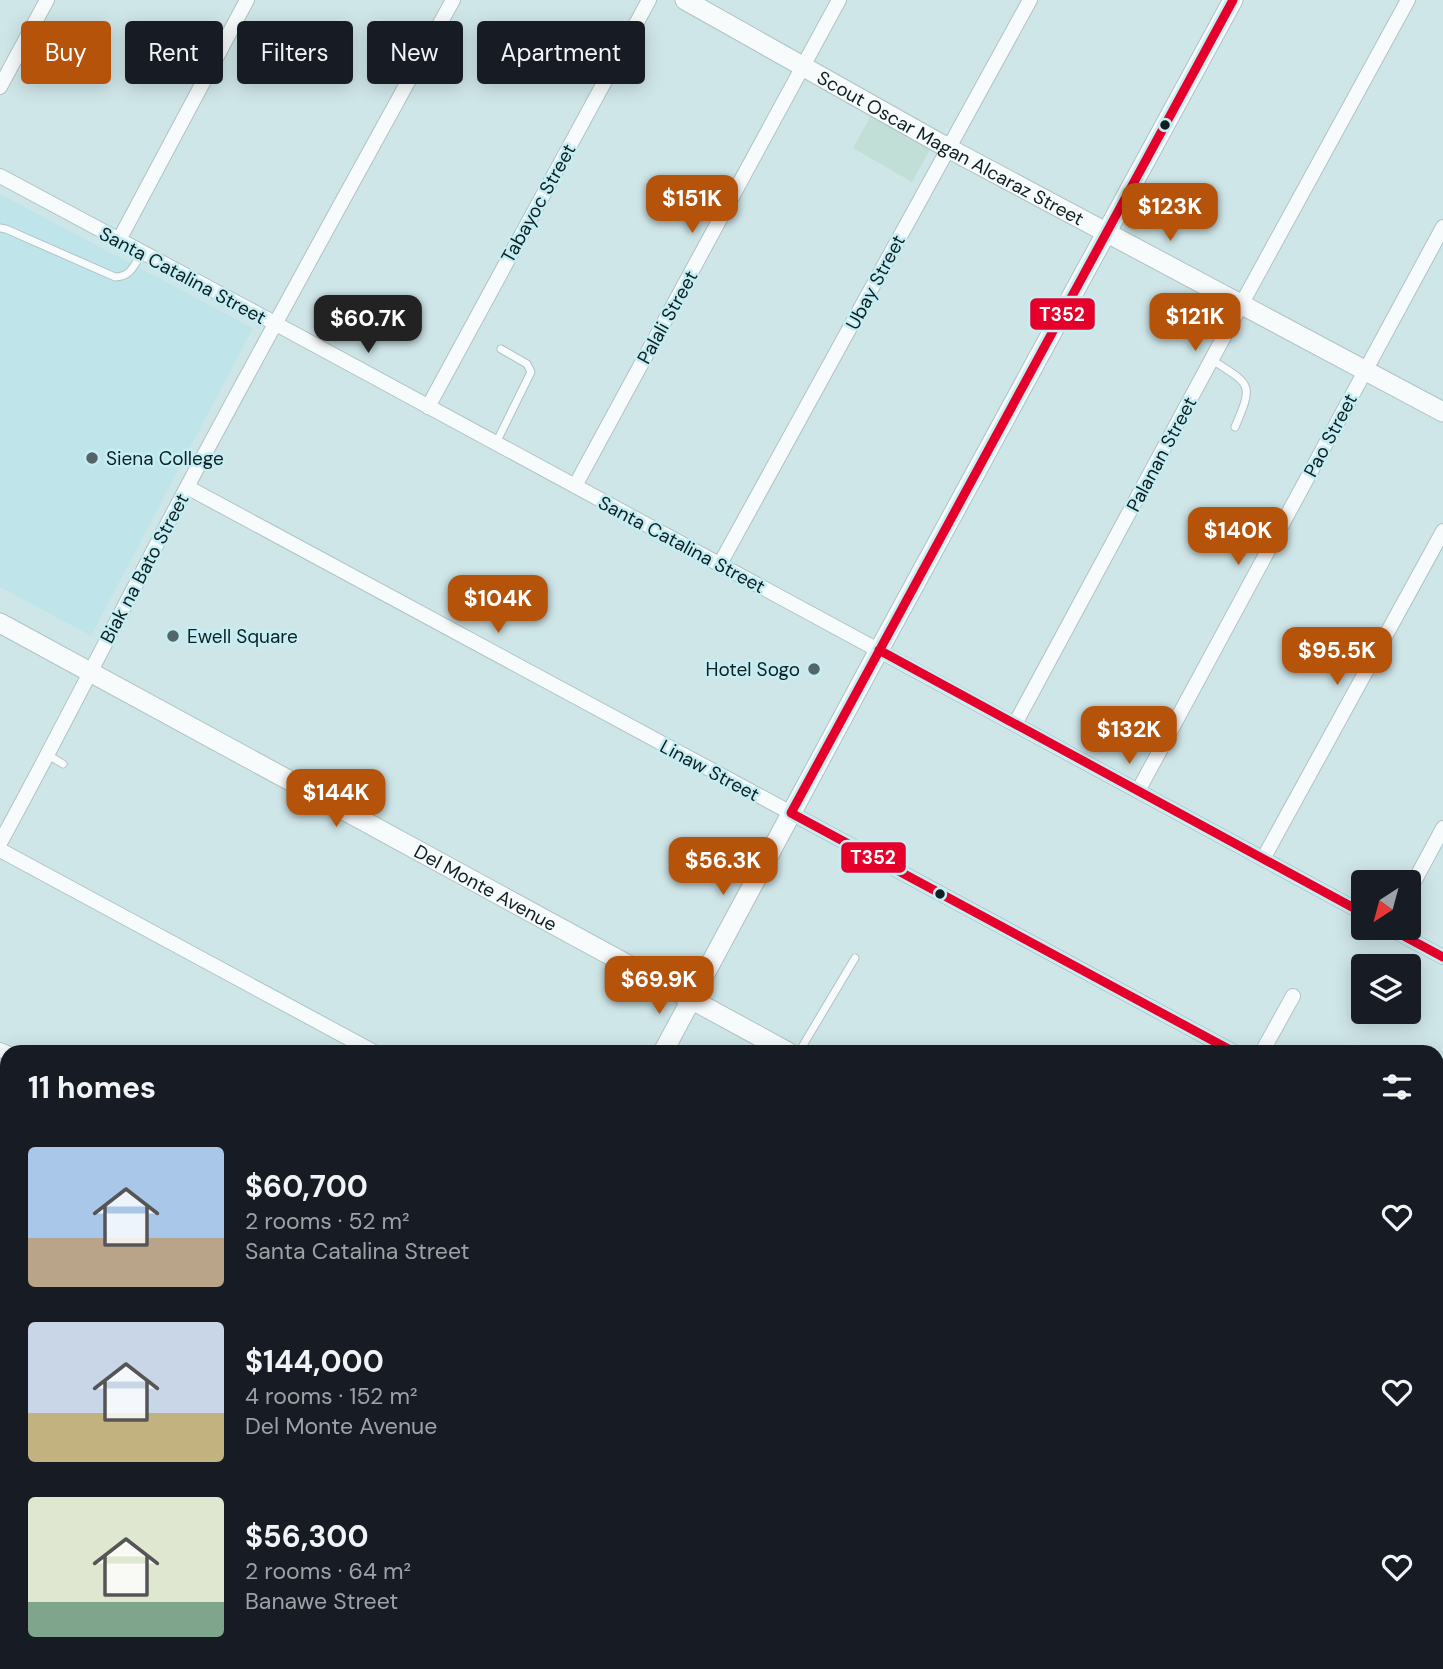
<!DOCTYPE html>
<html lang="en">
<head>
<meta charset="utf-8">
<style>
  :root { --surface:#171b24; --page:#20242c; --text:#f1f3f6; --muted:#9ea1a6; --accent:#b45309 }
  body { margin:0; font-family:"DM Sans",sans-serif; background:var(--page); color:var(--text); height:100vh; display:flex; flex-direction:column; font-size:26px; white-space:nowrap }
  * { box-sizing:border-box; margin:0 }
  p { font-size:23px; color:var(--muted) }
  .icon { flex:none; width:38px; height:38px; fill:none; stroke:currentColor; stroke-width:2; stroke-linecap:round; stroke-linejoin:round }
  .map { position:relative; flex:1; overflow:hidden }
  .drawer { position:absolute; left:0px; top:1045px; width:1444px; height:625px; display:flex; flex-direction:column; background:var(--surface); border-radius:21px 21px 0 0; box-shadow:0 4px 18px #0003 }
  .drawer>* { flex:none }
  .guide { position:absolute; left:21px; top:21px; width:700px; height:63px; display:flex; gap:14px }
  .needle { width:46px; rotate:216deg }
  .tools { position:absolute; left:1351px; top:870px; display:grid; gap:14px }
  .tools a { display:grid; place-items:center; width:70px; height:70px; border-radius:7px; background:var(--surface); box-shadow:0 4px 18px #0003; font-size:35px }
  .price { position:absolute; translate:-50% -60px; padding:0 16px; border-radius:14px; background:var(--accent); color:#fff; font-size:23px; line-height:46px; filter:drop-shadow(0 2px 4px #0008) }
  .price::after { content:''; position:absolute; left:50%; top:42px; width:21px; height:16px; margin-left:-10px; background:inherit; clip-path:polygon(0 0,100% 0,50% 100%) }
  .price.on { background:#222; color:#fff }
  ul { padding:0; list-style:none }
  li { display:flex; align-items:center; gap:21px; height:175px; padding:0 28px }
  li span { display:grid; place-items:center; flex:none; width:196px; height:140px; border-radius:7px; color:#555 }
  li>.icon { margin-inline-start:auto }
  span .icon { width:84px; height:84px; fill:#fffc; stroke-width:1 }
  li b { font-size:30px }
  h2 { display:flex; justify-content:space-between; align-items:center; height:84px; padding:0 28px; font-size:30px }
  .chip { padding:0 24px; border-radius:7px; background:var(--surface); box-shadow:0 4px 18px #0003; font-size:24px; line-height:63px }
  .chip.on { background:var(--accent); color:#fff }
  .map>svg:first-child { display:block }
</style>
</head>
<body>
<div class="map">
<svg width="1443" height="1669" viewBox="0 0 1443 1669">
  <rect width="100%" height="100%" fill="#cfe6e9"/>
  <!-- built -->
  <path fill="#bfe5eb" d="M0,194L253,328L91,636L0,587Z"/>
  <!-- green -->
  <path fill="#c1dfd7" d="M872,114L931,148L912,182L853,148Z"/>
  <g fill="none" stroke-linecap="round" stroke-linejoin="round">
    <defs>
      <path id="lane" d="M0,228L6,229L115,277C131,277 134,265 142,253
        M1212,360C1251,385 1254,383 1235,427
        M496,443L531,372L527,364L501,349
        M48,755L63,764
        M799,1052L855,958
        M100,1669L103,1664"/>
      <path id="street" d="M0,87L47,0
        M0,176L256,313L1363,913
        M119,240L247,0
        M428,407L649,0
        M575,486L839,0
        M187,487L1234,1052
        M720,564L1030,0
        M1015,724L1241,305L1408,0
        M1138,791L1443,227
        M0,843C64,726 124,605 187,487C274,324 364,162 453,0
        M0,850L374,1052
        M1263,859L1443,531
        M1409,891L1443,828
        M1389,928L1443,957
        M0,1050L7,1053
        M1262,1052L1293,996
        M1437,1144L1443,1133
        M1437,1161L1443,1165
        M0,1464L7,1467
        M1437,1623L1443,1627
        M759,1662L771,1669
        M0,1663L11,1669
        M551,1669L555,1662
        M963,1669L966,1662
        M1157,1669L1160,1662
        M1359,1669L1363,1662"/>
      <g id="secondary">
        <path id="s1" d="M685,0L948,148L1443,412"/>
        <path id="s2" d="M0,623L788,1052"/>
        <path d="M663,1052L879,650L1233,0"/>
        <path d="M1437,1398L1443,1402"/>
        <path d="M333,1669L336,1662"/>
      </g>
    </defs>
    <!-- lane casing -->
    <use href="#lane" stroke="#b0c2c4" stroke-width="9"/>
    <!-- street casing -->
    <use href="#street" stroke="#b0c2c4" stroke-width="16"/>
    <!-- secondary casing -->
    <use href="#secondary" stroke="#b0c2c4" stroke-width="21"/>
    <!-- lane -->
    <use href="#lane" stroke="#f8fbfc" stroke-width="7"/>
    <!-- street -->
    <use href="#street" stroke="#f8fbfc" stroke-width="14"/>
    <!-- secondary -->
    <use href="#secondary" stroke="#f8fbfc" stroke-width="19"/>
    <defs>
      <path id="bus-1" d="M1233,0L791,813L1234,1052
        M879,650L1363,913
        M1389,928L1443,957"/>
    </defs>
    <!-- bus-1 casing -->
    <use href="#bus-1" stroke="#c4eef4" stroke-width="14"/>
    <!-- bus-1 -->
    <use href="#bus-1" stroke="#e4002b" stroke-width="9"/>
  </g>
  <!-- markers -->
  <g fill="#102022" stroke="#c4eef4" stroke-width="2.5">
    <circle cx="1165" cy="125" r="6"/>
    <circle cx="940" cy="894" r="6"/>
  </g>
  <g fill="#536568" stroke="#c4eef4" stroke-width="2.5">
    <circle cx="92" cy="458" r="7"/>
    <circle cx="173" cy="636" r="7"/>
    <circle cx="814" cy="669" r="7"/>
  </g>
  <g text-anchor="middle" stroke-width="5" stroke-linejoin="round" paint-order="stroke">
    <!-- street labels -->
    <g font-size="19" fill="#102022" stroke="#c4eef4">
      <text dy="7" stroke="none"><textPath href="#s1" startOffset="304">Scout Oscar Magan Alcaraz Street</textPath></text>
      <text transform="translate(538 203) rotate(-61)" y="7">Tabayoc Street</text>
      <text transform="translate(183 275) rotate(28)" y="7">Santa Catalina Street</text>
      <text transform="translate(875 282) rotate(-62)" y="7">Ubay Street</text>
      <text transform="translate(667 317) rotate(-61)" y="7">Palali Street</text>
      <text transform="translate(1330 435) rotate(-62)" y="7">Pao Street</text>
      <text transform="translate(1161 454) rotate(-62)" y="7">Palanan Street</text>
      <text transform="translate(682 544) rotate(28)" y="7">Santa Catalina Street</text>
      <text transform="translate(144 568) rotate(-62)" y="7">Biak na Bato Street</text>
      <text transform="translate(710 770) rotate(28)" y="7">Linaw Street</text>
      <text dy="7" stroke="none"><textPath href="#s2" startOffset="553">Del Monte Avenue</textPath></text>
    </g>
    <!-- poi labels -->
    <g font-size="19" fill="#102022" stroke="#c4eef4" text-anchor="start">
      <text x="106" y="465">Siena College</text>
      <text x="187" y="643">Ewell Square</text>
      <text x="800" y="676" text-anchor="end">Hotel Sogo</text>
    </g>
  </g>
  <g stroke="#c4eef4" stroke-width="2.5">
    <rect x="1029" y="297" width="67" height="34" rx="7" fill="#e4002b"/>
    <rect x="840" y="841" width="67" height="33" rx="7" fill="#e4002b"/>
  </g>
  <g font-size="19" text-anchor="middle" font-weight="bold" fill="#fff">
    <text x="1062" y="321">T352</text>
    <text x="873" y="864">T352</text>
  </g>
</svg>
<div class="tools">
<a><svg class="needle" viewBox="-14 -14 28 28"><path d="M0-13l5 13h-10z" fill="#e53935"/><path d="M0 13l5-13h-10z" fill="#9ea1a6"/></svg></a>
<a><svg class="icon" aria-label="layers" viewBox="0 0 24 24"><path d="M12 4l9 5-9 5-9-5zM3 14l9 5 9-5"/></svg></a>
</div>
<b class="price" style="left:692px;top:235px">$151K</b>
<b class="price" style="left:1170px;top:243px">$123K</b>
<b class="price" style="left:1195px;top:353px">$121K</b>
<b class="price on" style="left:368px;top:355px">$60.7K</b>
<b class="price" style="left:1238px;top:567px">$140K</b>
<b class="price" style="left:498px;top:635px">$104K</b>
<b class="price" style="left:1337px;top:687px">$95.5K</b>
<b class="price" style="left:1129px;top:766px">$132K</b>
<b class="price" style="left:336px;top:829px">$144K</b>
<b class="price" style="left:723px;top:897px">$56.3K</b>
<b class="price" style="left:659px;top:1016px">$69.9K</b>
<div class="guide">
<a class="chip on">Buy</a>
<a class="chip">Rent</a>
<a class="chip">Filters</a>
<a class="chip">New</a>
<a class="chip">Apartment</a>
</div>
<section class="drawer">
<h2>11 homes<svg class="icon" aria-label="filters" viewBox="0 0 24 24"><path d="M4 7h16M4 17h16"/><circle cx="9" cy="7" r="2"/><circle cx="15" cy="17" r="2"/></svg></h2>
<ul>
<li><span style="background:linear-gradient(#a9c7e8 65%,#b9a48a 0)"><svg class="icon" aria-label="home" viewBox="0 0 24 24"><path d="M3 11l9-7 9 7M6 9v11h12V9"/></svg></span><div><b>$60,700</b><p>2 rooms · 52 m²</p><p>Santa Catalina Street</p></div><svg class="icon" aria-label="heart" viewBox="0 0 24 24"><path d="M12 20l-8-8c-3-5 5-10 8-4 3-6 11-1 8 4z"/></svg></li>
<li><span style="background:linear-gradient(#c9d6e8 65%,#c2b280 0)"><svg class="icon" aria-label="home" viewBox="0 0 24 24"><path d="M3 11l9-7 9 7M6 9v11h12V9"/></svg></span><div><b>$144,000</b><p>4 rooms · 152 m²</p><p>Del Monte Avenue</p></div><svg class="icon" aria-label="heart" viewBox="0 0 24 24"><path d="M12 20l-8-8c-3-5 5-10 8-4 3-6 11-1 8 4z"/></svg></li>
<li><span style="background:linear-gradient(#dfe7d0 75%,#7fa58c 0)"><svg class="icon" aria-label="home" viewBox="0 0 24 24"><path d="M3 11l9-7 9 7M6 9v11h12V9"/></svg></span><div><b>$56,300</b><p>2 rooms · 64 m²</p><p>Banawe Street</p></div><svg class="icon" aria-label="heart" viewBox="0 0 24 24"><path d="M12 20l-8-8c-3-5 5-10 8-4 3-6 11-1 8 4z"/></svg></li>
</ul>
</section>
</div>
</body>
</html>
